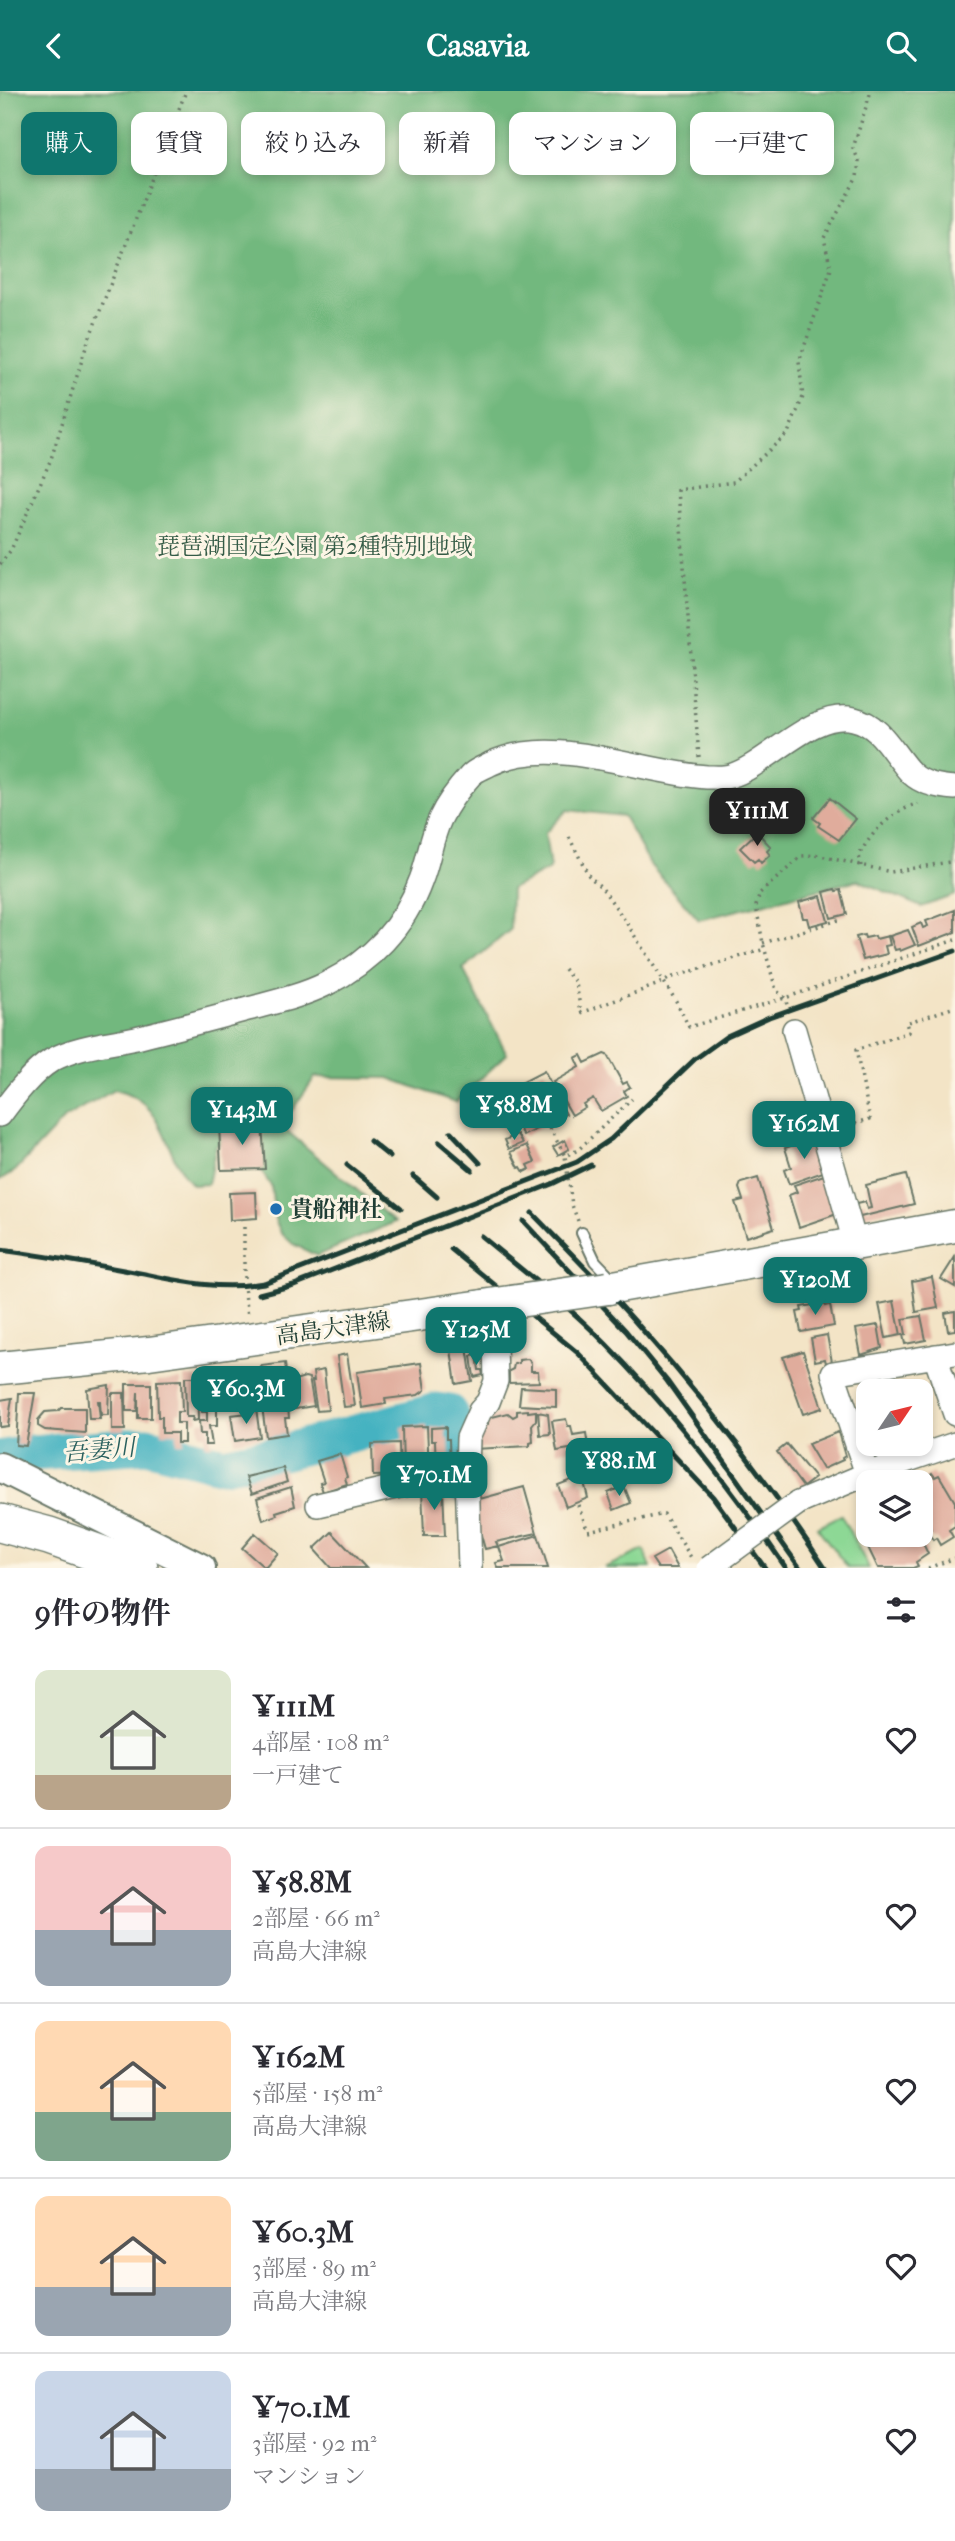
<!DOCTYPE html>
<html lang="ja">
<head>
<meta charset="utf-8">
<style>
  :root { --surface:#fff; --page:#f7f7f7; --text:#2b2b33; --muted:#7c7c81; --line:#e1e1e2; --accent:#0f766e }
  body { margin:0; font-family:"IM FELL French Canon","Noto Serif JP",serif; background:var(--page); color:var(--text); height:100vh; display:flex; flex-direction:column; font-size:26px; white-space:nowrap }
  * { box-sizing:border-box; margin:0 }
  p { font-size:23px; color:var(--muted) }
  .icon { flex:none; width:38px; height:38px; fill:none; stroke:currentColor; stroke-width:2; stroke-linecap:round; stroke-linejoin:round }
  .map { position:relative; height:1477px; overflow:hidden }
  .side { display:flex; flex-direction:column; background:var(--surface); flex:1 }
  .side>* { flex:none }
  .guide { position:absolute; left:21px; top:21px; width:914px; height:63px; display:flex; gap:14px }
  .needle { width:46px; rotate:55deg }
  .tools { position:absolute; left:856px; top:1288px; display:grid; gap:14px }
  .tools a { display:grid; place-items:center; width:77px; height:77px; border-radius:14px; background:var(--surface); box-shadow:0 4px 10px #0003; font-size:35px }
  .price { position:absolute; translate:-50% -60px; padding:0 16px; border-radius:14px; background:var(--accent); color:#fff; font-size:23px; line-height:46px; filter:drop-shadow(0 2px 4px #0008) }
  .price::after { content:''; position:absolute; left:50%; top:42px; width:21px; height:16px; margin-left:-10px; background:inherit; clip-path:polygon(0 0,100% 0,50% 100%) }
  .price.on { background:#222; color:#fff }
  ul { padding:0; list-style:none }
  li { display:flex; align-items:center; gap:21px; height:175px; padding:0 35px }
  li+li { border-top:2px solid var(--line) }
  li span { display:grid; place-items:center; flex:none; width:196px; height:140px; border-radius:14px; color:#555 }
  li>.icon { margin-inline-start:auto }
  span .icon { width:84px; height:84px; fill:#fffc; stroke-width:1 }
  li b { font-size:30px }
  h2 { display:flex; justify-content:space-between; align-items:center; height:84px; padding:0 35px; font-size:30px }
  .pill { padding:0 24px; border-radius:14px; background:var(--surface); box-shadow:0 4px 10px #0003; font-size:24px; line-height:63px }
  .pill.on { background:var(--accent); color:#fff }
  header { display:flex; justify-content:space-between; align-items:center; height:91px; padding:0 35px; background:var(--accent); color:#fff; font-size:32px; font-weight:800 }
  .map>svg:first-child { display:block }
</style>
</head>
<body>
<header><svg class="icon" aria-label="back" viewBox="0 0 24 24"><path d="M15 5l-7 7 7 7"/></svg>Casavia<svg class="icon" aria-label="search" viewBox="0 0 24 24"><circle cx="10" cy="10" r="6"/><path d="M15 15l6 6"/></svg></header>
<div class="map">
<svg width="955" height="1477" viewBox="0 0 955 1477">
  <rect width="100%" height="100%" fill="#fcf5e5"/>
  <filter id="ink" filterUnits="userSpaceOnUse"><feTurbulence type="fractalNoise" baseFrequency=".0143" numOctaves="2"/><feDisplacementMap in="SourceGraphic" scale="14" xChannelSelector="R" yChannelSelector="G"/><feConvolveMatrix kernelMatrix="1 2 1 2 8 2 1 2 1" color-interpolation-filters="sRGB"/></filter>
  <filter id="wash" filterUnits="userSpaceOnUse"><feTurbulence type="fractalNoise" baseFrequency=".00686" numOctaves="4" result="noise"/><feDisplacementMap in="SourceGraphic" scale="28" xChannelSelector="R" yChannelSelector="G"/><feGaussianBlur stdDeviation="1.57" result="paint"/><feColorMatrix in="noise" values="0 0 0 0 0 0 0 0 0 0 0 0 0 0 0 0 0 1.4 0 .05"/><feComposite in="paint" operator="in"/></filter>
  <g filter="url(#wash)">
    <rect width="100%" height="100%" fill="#f3e4c6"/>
    <!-- green -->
    <path fill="#8dd895" stroke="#568a64" stroke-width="2" d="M841,1424L869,1477H848L817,1436Z
      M644,1459L651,1477H604Z"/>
    <!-- forest -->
    <path fill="#72b87e" stroke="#487a59" stroke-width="2" d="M0,0H955V804L921,816L858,789L699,829L651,775L623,725L567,719L545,742L550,778L511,798L510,839L463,878L507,963L456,1011L389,987L315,986L281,1035L395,1131L317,1165L293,1153L281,1142L275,1128L271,1095L240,1047L222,1050L216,1055L208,1093L192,1094C160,1060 171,1012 114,999L64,1028L15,1080L0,1089Z"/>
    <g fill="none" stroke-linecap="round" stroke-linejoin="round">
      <!-- river -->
      <path stroke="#45b2c1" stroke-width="37" d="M4,1367L32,1362L147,1354L223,1374L276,1363L437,1320L449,1322L458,1338L459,1391"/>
    </g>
    <g id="blocks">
      <!-- building -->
      <path fill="#e0ac9c" d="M830,707L856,728L839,749L818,735L820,732L813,727Z
        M757,741L771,756L767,760L770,764L761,772L758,768L754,771L740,757Z
        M835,798L836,800L841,799L847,823L831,827L824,801Z
        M821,805L828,830L809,835L807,827H803L799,811Z
        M955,819V841L919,855L912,836L921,832L923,837L928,835L926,830Z
        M908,839L915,854L900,860L899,858L895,859L890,845Z
        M864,844L865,847L875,845L876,848L888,845L890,854L885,855L887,863L863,869L856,846Z
        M604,963L607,964L623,993L627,991L630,996L624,1000L627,1005L601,1020L593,1007L583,1013L585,1016L572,1024L553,991L579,976L575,967L581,964L585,972Z
        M544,980L566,1023L524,1045L502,1002Z
        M262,1032L265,1078L221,1079L219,1033Z
        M518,1043L523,1052L509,1058L505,1049Z
        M815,1047L826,1080L789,1093L784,1079L791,1076L785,1057Z
        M565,1049L569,1058L558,1064L553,1056Z
        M527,1054L535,1071L528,1074L530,1078L524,1081L521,1076L519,1077L511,1061Z
        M824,1084L837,1123L799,1136L789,1104L797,1101L794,1094Z
        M906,1084L914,1113L856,1127L852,1114L865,1111L867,1118L871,1117L866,1094Z
        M758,1087L774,1137L746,1146L735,1111L743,1109L739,1097L741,1092Z
        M256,1101L257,1127L230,1129L229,1102Z
        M955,1166V1196L941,1188Z
        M932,1186L938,1217L916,1221L912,1190Z
        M894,1210L901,1244L886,1247L879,1213Z
        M825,1212V1215L830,1214L834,1235L801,1241L797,1221L802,1220L801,1216Z
        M955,1220V1239L948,1240L945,1222Z
        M921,1225L926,1249L905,1253L903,1244L906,1243L903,1228Z
        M878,1234L882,1257L861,1264L856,1238Z
        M827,1244L832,1271L826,1272L825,1268L815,1270L811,1247Z
        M466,1249L472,1290L456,1293L450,1252Z
        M803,1260L822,1317L803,1323L783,1266Z
        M347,1263L355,1315L344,1316L337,1265Z
        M477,1264L479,1279H482L483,1284L474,1286L471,1265Z
        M528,1268L531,1272V1280H538L539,1291L509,1292V1280L513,1278L514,1273L519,1272V1269Z
        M285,1272L289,1307L265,1309L261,1275Z
        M421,1272L425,1299L418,1304L385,1308L386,1313L362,1317L357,1281Z
        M324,1279L328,1319L317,1320L312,1290H314L313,1281Z
        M229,1284V1315H217V1335H209L212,1354H205V1343H200L199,1330H207V1321H202L201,1285Z
        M231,1284H241L242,1313H232Z
        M185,1286H197L198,1329L192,1330L193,1326H186Z
        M305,1286L309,1287L314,1315L295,1318L291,1290Z
        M181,1289L182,1321H177V1332H184V1352H177V1342H162V1326H158L157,1290Z
        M126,1293H151V1327H138V1301L137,1320H126Z
        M109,1294L108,1324H101L100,1310H98L100,1328H89L87,1298Z
        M521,1296L556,1298V1316L519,1314Z
        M19,1302H35L26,1355L16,1354Z
        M112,1302H124L125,1339H112Z
        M12,1307L8,1335L0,1336V1309Z
        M284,1313V1317L288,1316L289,1327H285L287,1343L266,1346L262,1315Z
        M61,1317H85V1342L45,1339L38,1335V1329L45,1321L58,1320Z
        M256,1317L260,1346L235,1350L231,1324L249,1322L248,1319Z
        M528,1319V1321L536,1320V1329L532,1334L533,1351L530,1352V1355L474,1358L482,1334L488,1333V1327L508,1322L513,1326L517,1324V1320Z
        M538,1321L548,1323L550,1343L540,1344Z
        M566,1328L568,1335H571L573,1344L586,1342L588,1355L557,1360L552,1330Z
        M427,1335L429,1380H403L402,1336Z
        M446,1336V1348H449L450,1377H436L435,1350H431V1337Z
        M838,1341L845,1365L842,1367L843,1369L823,1378L808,1353Z
        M399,1352L400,1384L373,1385L372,1353Z
        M787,1353L815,1387L803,1396L777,1361Z
        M879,1353H894L895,1356L883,1362Z
        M340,1363L347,1386L345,1387L347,1393L323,1401L320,1392L324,1391L317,1370Z
        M283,1377L287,1391L252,1403L246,1386Z
        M932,1382L935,1386L939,1384L955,1411V1435L949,1439L953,1446L940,1454L936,1447L933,1449L930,1444L925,1447L923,1442L931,1438L920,1420V1392Z
        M579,1386L581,1392L584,1391L588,1407L566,1416L558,1394Z
        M624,1395L631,1412L614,1419L608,1402Z
        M291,1396L295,1415L276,1421L277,1424L263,1429L257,1407Z
        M524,1396L537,1442L496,1451L498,1455L485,1458L476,1426V1409Z
        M443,1397L445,1445H424L422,1398Z
        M332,1441L366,1477H331L314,1458Z
        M868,1441V1444H919L928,1463L916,1471L918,1475L913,1477H878L862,1444Z
        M255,1442L278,1462L265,1477L242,1457Z
        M538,1444L548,1477H498L496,1472L504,1470L499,1456Z
        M668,1459L678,1477H658L652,1468Z"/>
    </g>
  </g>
  <g filter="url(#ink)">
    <use href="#blocks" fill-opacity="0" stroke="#697767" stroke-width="2"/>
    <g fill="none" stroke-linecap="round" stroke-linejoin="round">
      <defs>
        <path id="service" d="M582,1142L595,1170L615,1191"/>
        <path id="minor" d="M794,939L856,1155
          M0,1024C14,1005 32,981 52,969C77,955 108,953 136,947C173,938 211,928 248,918C274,911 302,905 326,893C370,871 404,836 421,789C429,769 431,747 440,728C447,713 459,697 470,685C475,679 483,677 490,673C553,642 641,682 707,686C714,686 723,687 730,685C768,674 812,618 854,628C883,635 893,664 912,683C923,693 940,696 955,697
          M935,1265L955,1323
          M867,1383L833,1282L955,1262
          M798,1412L867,1383L955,1353
          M318,1414L438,1386L467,1382
          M470,1477L467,1382L468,1347L480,1320L488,1311L496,1290L495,1252L483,1215"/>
        <path id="tertiary" d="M0,1376L201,1477"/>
        <path id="secondary" d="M608,1197L955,1135
          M0,1277L149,1262L483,1215"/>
        <path id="trunk" d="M0,1432L49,1445L139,1477"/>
      </defs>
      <!-- service casing -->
      <use href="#service" stroke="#697767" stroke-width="14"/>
      <!-- minor casing -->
      <use href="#minor" stroke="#697767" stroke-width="26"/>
      <!-- tertiary casing -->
      <use href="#tertiary" stroke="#697767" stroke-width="32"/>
      <!-- secondary casing -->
      <use href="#secondary" stroke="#697767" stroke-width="35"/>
      <!-- trunk casing -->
      <use href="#trunk" stroke="#697767" stroke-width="40"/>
      <!-- path -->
      <path stroke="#697767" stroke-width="3.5" stroke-dasharray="2 5" stroke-linecap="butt" d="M0,473L11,459L51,368L87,253L186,0
        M699,666L678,399L734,391L788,342L803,306L799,271L831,178L824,147L857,86L859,70L853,57L871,0
        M569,746L589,785L602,797L624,828L676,910L689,936L785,907L955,849
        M861,775L859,764C874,738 890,723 918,712
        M763,852L842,828
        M564,878L576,892L581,922L659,893L673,886L765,858
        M789,920L785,907L776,899L763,852L756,815L760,802L802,765L816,764L891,781L955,770
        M842,1036L870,1028L856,959L909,941L906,932L955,916
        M550,1037L565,1065
        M578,1130L572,1114L565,1065L578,1059L632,1008
        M244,1136V1195L248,1225
        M578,1414L588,1440L664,1423L692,1468
        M928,1477L955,1467"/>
      <!-- service -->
      <use href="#service" stroke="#fff" stroke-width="10"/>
      <!-- minor -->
      <use href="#minor" stroke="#fff" stroke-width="23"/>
      <!-- tertiary -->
      <use href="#tertiary" stroke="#fff" stroke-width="28"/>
      <!-- secondary -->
      <use href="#secondary" stroke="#fff" stroke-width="32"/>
      <!-- trunk -->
      <use href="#trunk" stroke="#fff" stroke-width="37"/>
      <!-- rail -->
      <path stroke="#1f3d34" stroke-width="5" d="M451,1041L480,1072
        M370,1050L390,1066
        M439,1051L472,1079
        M347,1074L401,1117
        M413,1085L437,1106
        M532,1122C568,1159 605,1196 639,1235C707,1311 769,1392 825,1477
        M523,1130L626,1240L667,1290L800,1477
        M481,1145C523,1180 568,1214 606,1253C673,1321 732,1398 786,1477
        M451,1158L578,1262L713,1406L765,1477
        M0,1159C48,1165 97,1174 145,1183C188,1192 220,1199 264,1192L577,1071L611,1048L695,968L727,945L769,926L955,860
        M259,1203L294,1194L552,1093L591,1074"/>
      <defs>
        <path id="minor-bridge" d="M709,1477L798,1412"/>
        <path id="secondary-bridge" d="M483,1215L608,1197"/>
      </defs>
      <!-- minor-bridge casing -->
      <use href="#minor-bridge" stroke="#697767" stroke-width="26" stroke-linecap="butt"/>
      <!-- secondary-bridge casing -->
      <use href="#secondary-bridge" stroke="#697767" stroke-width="35" stroke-linecap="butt"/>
      <!-- minor-bridge -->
      <use href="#minor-bridge" stroke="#fff" stroke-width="23"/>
      <!-- secondary-bridge -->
      <use href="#secondary-bridge" stroke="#fff" stroke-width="32"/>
    </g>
  </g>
  <!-- markers -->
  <circle fill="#1f6fb2" stroke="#fcf5e5" stroke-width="2.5" cx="276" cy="1118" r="7"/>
  <g text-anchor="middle" stroke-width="6" stroke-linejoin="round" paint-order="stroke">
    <!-- park labels -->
    <g font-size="23" fill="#355c47" stroke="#fcf5e5">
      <text x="315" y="463">琵琶湖国定公園 第2種特別地域</text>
    </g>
    <!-- poi labels -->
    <g font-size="23" font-weight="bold" fill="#1f3d34" stroke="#fcf5e5" text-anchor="start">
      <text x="290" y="1126">貴船神社</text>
    </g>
    <!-- street labels -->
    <g font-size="23" fill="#1f3d34" stroke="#fcf5e5">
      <text transform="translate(333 1237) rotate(-8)" y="8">高島大津線</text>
    </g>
    <!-- water labels -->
    <g font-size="24" font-style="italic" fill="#2a605e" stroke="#fcf5e5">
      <text transform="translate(99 1359) rotate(-5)" y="8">吾妻川</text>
    </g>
  </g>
</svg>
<div class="tools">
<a><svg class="needle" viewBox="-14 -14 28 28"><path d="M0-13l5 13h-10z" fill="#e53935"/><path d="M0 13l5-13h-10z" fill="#7c7c81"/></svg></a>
<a><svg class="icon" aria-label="layers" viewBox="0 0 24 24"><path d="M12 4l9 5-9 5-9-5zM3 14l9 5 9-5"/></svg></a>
</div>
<b class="price on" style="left:757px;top:757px">¥111M</b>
<b class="price" style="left:514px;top:1051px">¥58.8M</b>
<b class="price" style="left:242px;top:1056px">¥143M</b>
<b class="price" style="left:804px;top:1070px">¥162M</b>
<b class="price" style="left:815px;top:1226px">¥120M</b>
<b class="price" style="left:476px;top:1276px">¥125M</b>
<b class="price" style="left:246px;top:1335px">¥60.3M</b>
<b class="price" style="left:619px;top:1407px">¥88.1M</b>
<b class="price" style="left:434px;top:1421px">¥70.1M</b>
<div class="guide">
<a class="pill on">購入</a>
<a class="pill">賃貸</a>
<a class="pill">絞り込み</a>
<a class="pill">新着</a>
<a class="pill">マンション</a>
<a class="pill">一戸建て</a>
</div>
</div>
<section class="side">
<h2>9件の物件<svg class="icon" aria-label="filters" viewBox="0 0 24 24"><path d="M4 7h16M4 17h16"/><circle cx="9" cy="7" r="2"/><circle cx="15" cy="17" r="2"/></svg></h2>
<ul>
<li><span style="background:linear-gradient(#dfe7d0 75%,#b9a48a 0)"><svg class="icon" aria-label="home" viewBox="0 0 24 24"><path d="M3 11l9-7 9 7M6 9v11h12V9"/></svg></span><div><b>¥111M</b><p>4部屋 · 108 m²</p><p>一戸建て</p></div><svg class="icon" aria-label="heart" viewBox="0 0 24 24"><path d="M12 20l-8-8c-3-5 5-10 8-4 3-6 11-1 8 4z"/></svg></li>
<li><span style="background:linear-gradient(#f6c9c9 60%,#9aa5b1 0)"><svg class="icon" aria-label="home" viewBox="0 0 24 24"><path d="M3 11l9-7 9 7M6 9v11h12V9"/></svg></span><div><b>¥58.8M</b><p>2部屋 · 66 m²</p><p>高島大津線</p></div><svg class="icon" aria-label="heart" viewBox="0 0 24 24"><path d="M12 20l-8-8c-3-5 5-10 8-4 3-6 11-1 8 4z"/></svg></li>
<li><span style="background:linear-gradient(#ffd9b3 65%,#7fa58c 0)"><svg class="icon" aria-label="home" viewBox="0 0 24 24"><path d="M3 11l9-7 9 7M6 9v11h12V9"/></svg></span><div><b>¥162M</b><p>5部屋 · 158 m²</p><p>高島大津線</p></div><svg class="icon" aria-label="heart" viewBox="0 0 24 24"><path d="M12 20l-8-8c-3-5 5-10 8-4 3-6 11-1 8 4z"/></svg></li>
<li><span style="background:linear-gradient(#ffd9b3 65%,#9aa5b1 0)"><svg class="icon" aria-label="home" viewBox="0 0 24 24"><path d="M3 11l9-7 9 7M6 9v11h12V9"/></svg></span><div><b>¥60.3M</b><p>3部屋 · 89 m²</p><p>高島大津線</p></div><svg class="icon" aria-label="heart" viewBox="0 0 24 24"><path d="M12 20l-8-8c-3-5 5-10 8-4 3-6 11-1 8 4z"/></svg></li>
<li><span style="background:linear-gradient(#c9d6e8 70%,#9aa5b1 0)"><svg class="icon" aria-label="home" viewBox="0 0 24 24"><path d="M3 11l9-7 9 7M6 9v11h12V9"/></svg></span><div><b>¥70.1M</b><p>3部屋 · 92 m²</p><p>マンション</p></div><svg class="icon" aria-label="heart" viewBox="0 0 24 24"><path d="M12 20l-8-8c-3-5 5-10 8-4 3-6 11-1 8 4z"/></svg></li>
</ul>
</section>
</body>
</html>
